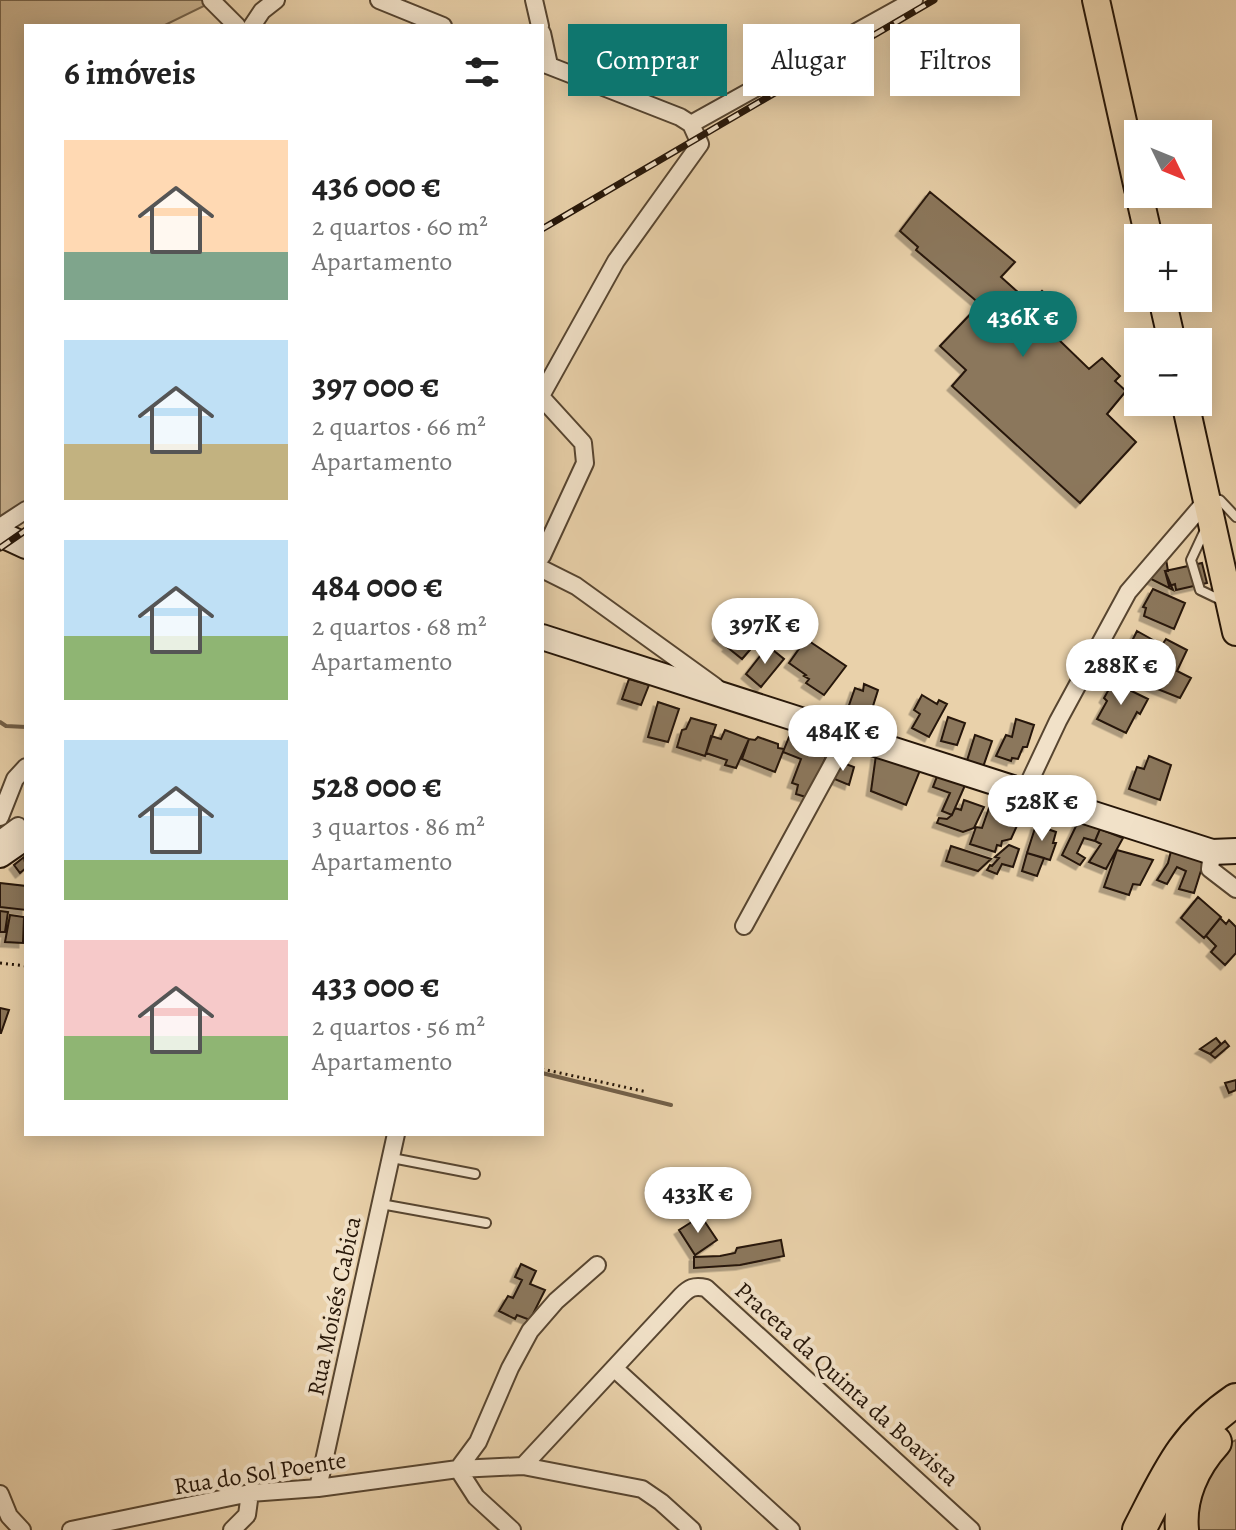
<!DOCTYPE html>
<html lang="pt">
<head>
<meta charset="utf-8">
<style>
  :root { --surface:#fff; --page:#f6f6f6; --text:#222; --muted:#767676; --accent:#0f766e }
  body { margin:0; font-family:Alegreya,serif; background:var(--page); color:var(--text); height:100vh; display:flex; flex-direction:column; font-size:30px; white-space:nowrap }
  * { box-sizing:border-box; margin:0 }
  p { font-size:26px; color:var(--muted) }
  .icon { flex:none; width:44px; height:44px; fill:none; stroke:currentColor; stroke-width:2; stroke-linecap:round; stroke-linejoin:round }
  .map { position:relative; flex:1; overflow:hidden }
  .side { position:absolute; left:24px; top:24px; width:520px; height:1112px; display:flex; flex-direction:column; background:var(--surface); border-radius:0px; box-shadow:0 4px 20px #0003 }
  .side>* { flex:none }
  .guide { position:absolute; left:568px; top:24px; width:548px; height:72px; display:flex; gap:16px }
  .needle { width:52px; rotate:133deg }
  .controls { position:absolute; left:1124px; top:120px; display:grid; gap:16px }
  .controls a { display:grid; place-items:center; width:88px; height:88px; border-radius:0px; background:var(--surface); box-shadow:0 4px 20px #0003; font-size:40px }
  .price { position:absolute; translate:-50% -68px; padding:0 18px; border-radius:28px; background:#fff; color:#222; font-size:26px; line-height:52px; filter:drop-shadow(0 2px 4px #0008) }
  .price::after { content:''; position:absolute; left:50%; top:48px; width:24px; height:18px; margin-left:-12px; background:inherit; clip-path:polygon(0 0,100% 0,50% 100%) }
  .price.on { background:var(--accent); color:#fff }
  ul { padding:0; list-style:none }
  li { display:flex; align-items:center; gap:24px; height:200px; padding:0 40px }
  li span { display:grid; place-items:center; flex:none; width:224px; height:160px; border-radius:0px; color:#555 }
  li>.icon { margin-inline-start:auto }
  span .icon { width:96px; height:96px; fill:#fffc; stroke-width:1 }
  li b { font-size:34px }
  h2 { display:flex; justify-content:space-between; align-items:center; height:96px; padding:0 40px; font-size:34px }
  .tag { padding:0 28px; border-radius:0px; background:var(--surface); box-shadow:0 4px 20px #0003; font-size:28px; line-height:72px }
  .tag.on { background:var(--accent); color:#fff }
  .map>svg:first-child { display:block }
</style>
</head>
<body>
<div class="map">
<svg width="1236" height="1530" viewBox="0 0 1236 1530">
  <defs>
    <filter id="shadow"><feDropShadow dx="-4.5" dy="4.5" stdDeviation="0" flood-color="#0004"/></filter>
  </defs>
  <rect width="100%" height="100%" fill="#e9d1aa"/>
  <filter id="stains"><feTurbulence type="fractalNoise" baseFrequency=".0025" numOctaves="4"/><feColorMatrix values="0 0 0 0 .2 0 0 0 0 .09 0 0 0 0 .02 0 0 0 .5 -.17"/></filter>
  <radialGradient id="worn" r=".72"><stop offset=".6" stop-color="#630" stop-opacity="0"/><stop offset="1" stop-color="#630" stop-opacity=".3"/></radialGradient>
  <!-- green -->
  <path fill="#c8b18e" stroke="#77644b" stroke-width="2" d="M0,0H204L208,4L163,26H26V508L0,526Z
    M1236,1440V1530H1194L1199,1491L1228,1444Z"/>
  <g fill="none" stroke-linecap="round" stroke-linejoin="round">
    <!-- stream -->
    <path stroke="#736048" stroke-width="4" d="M0,722L6,726L26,727
      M542,1073L671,1105"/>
  </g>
  <!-- building -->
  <path fill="#8b775c" stroke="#261608" stroke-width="2" filter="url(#shadow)" d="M930,192L1015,262L1001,277L1030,303L1042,291L1075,321L1058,339L1089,369L1102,358L1120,376L1115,381L1126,391L1107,414L1136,442L1080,503L952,386L966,370L940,346L980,304L916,250L918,247L900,231Z
    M1166,559L1168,571H1165L1173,590L1149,578Z
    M1202,563L1207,583L1176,590L1175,584L1169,586L1165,571Z
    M1153,589L1185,603L1174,629L1144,616L1146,608L1143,607Z
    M733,614L744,623L750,614L768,629L742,659L727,647L729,645L717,636Z
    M1137,631L1162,645L1166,639L1187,650L1177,671L1191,678L1180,698L1125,676L1127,673L1125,672L1133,657L1126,653Z
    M806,639L846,666L824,695L806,683L809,679L804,676L806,675L789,663Z
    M768,646L784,659L761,687L746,674Z
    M629,679L649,685L641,705L622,699Z
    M1113,682L1148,699L1140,714L1137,712L1126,733L1097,719L1107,701L1104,698Z
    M864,684L878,690L868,722L846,714L855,688L863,691Z
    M922,695L937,704L939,700L947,704L929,737L912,728L920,714L914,710Z
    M658,702L679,709L668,742L648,737Z
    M948,717L965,723L957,745L941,741Z
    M691,718L716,725L705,756L677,747L682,730L686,729Z
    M1016,719L1034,725L1027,747H1023L1018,759L1012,758L1011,761L996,756L1006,735L1012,737Z
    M725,730L749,739L736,768L725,765L727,760L706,753L711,736L721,739Z
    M975,735L992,741L982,770L965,767Z
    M758,737L778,744V748L784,749L775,772L742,759L749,739L755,740Z
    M789,737L827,754L809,798L796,794L798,785L792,783L801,759L783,752Z
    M876,755L921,768L906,805L871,791Z
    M1149,756L1171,765L1160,800L1129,789L1137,767L1144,769Z
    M838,761L854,767L849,785L832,778Z
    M938,774L966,783L952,815L942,811L950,793L933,787Z
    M964,800L984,807L974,828L963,832L937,823L939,818L947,819L952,815L955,808L961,810Z
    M989,808L1020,819L1011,839L1002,841L1001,846L997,845L995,852L970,844L976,827L982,828Z
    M1078,822L1100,829L1095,841L1084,838L1077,853L1085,858L1080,865L1062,855Z
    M1036,825L1056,832L1053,843H1056L1050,860L1027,853Z
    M1100,829L1123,838L1106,869L1089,862L1101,844L1095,841Z
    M1009,845L1019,849L1013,867L1002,864L997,874L987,870L990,865L992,866L999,858L995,857Z
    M951,846L991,859L978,871L946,861Z
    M1117,850L1153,860L1140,885L1133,884L1129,895L1104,887Z
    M1171,851L1204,861L1194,893L1179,889L1186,871L1177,867L1167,884L1157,880L1168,863Z
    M1027,853L1044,858L1037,876L1022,871Z
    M24,857L26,868L20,873L14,865Z
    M0,883L26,886V910L0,907Z
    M1198,897L1221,917L1204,938L1181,918Z
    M0,911L8,912L5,932H0Z
    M10,915L24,917L23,943L5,942Z
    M1220,918L1226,924L1229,920L1236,927V953L1225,965L1211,952L1216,946L1206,936Z
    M0,1008L9,1010L1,1033H0Z
    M1216,1038L1221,1044L1210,1054L1200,1049Z
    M1225,1041L1229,1046L1215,1058L1210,1054Z
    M1236,1080V1090L1229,1093L1225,1083Z
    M674,1169L694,1199L674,1213L664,1198L660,1201L650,1186Z
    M701,1216L717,1240L695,1255L679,1230Z
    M781,1240L784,1256L740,1265L694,1268V1257L720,1256L735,1253L737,1248Z
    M521,1264L536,1271L530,1284L545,1290L530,1320L517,1315L515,1319L499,1311L508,1296L513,1298L522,1280L515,1277Z"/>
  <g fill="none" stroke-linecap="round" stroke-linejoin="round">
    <defs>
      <path id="lane" d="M1220,500L1236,517
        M1205,530L1191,560L1200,590L1223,601
        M392,1158L475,1174
        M381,1204L486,1223"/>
      <path id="street" d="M211,0L237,26
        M379,0L443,26
        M534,0L540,26
        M252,26L262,11L276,0
        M542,33L549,65
        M542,63L680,117L691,124L700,144L616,261L542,394
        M691,124L914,0
        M542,398L583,443L585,463L542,556
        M0,527L26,510
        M542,569L576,586L716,687
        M1025,791L1058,721L1128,592L1206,501
        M0,817L15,779L26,767
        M0,839L18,826
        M1212,852L1210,869L1236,889
        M744,926L849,734
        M614,1368L791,1530
        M523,1466L681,1296C689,1288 694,1285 706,1288L971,1530
        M458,1469L523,1466L642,1489L661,1502L692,1530
        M458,1469L478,1442L510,1368L530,1331L556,1301L597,1265
        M318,1488L396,1134
        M0,1494L9,1516L22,1530
        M71,1530L250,1493L318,1488L458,1469L476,1497L512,1530
        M232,1530L247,1515L250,1493"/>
      <path id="secondary" d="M0,534L26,546
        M542,637L1212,852L1236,851
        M0,855L26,837"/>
      <path id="primary" d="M1096,0L1138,189
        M1139,194L1149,238
        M1162,298L1172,342
        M1185,402L1236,632"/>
      <path id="highway" d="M1139,1530C1168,1474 1183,1436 1236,1400
        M1182,1530C1179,1497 1193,1466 1215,1442"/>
    </defs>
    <!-- lane casing -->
    <use href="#lane" stroke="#574530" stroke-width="12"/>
    <!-- street casing -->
    <use href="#street" stroke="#574530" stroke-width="20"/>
    <!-- secondary casing -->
    <use href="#secondary" stroke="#261608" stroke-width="28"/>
    <!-- primary casing -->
    <use href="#primary" stroke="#261608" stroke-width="30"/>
    <!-- highway casing -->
    <use href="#highway" stroke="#261608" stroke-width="36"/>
    <!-- path -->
    <path stroke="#261608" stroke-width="3" stroke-dasharray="2 4" stroke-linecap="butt" d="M0,963L26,966
      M542,1069L647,1092"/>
    <!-- lane -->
    <use href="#lane" stroke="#f1e1c8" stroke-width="8"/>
    <!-- street -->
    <use href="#street" stroke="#f1e1c8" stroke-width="16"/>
    <!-- secondary -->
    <use href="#secondary" stroke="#f1e1c8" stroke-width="24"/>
    <!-- primary -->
    <use href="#primary" stroke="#e9d1aa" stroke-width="26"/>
    <!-- highway -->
    <use href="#highway" stroke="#e9d1aa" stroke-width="32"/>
    <defs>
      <path id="rail" d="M542,229L934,0
        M0,548L26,530"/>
    </defs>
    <!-- rail casing -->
    <use href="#rail" stroke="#261608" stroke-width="7"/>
    <!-- rail -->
    <use href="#rail" stroke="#f1e1c8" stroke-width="4" stroke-dasharray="12" stroke-linecap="butt"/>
  </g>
  <g text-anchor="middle" stroke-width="8" stroke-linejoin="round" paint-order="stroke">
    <!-- street labels -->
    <g font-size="24" fill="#261608" stroke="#f1e1c8">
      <text transform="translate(334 1306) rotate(-78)" y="8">Rua Moisés Cabica</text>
      <text transform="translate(847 1384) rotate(42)" y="8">Praceta da Quinta da Boavista</text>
      <text transform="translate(260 1473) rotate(-9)" y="8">Rua do Sol Poente</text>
    </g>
  </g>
  <rect width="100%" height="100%" filter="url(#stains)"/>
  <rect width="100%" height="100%" fill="url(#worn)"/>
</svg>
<div class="controls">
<a><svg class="needle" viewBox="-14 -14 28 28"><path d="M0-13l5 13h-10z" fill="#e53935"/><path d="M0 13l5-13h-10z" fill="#767676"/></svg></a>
<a>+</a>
<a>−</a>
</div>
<b class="price on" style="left:1023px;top:359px">436K €</b>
<b class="price" style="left:765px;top:666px">397K €</b>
<b class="price" style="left:1121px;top:707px">288K €</b>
<b class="price" style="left:843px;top:773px">484K €</b>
<b class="price" style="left:1042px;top:843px">528K €</b>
<b class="price" style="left:698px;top:1235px">433K €</b>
<div class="guide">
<a class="tag on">Comprar</a>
<a class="tag">Alugar</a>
<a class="tag">Filtros</a>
</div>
<section class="side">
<h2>6 imóveis<svg class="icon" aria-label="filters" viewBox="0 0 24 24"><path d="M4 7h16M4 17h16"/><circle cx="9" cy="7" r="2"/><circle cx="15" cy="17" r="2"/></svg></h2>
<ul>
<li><span style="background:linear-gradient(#ffd9b3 70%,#7fa58c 0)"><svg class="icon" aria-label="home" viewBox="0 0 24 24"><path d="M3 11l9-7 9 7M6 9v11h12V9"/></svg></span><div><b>436 000 €</b><p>2 quartos · 60 m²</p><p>Apartamento</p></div></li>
<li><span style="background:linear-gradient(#bfe0f5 65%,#c2b280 0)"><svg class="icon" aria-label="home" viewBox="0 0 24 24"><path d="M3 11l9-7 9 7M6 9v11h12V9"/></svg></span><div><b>397 000 €</b><p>2 quartos · 66 m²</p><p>Apartamento</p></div></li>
<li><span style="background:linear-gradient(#bfe0f5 60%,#8fb573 0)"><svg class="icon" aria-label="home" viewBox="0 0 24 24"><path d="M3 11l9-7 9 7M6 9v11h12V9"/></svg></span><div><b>484 000 €</b><p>2 quartos · 68 m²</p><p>Apartamento</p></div></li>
<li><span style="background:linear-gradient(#bfe0f5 75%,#8fb573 0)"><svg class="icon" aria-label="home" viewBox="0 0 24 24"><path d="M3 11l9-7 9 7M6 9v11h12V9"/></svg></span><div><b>528 000 €</b><p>3 quartos · 86 m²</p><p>Apartamento</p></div></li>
<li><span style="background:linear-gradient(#f6c9c9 60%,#8fb573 0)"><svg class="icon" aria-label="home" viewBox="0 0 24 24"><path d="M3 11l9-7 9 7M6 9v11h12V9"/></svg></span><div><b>433 000 €</b><p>2 quartos · 56 m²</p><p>Apartamento</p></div></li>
</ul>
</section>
</div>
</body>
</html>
